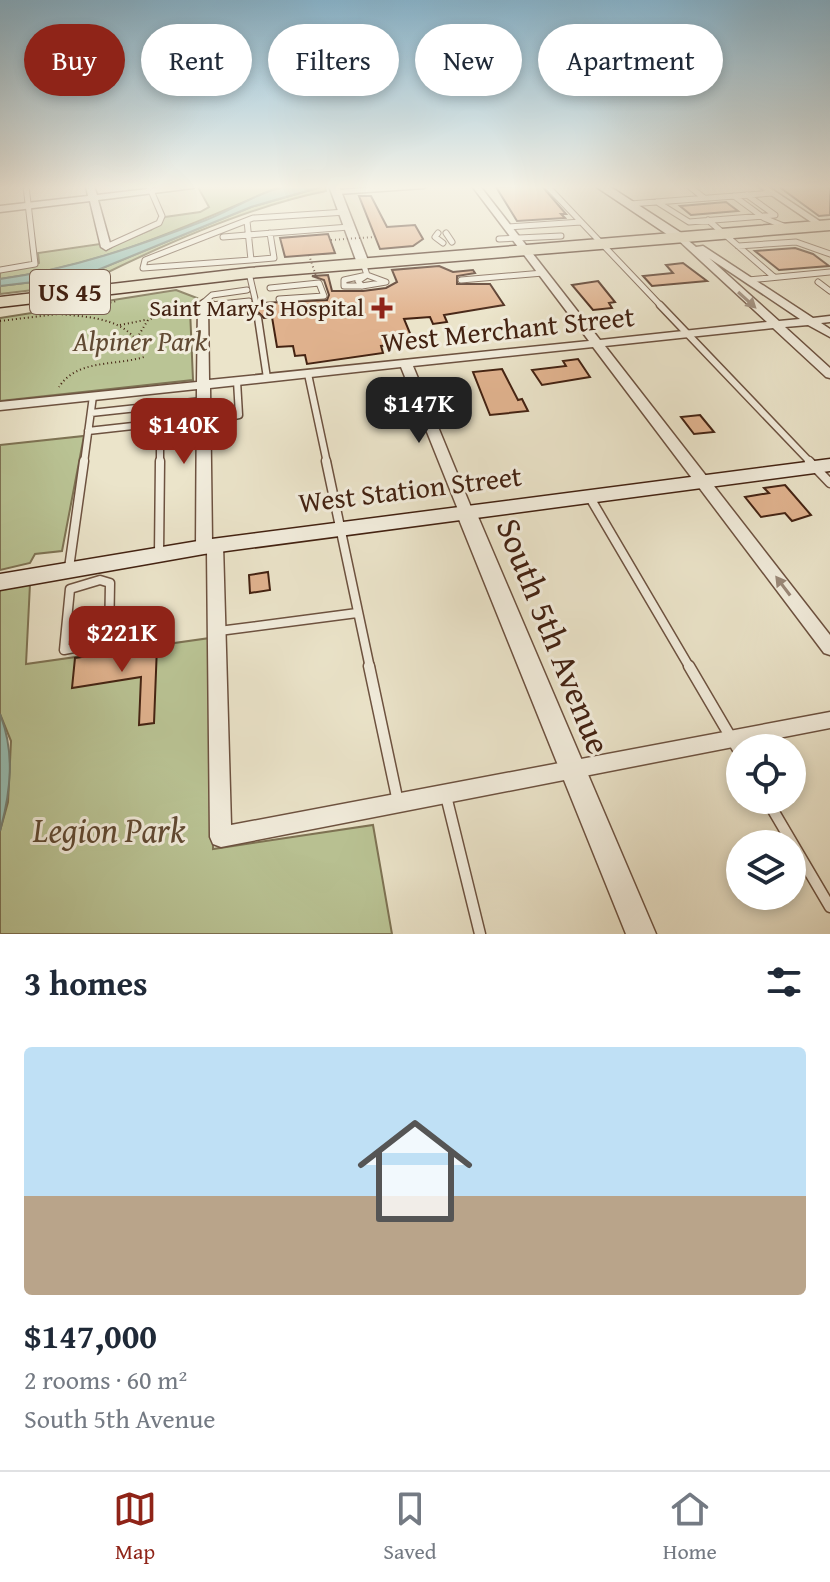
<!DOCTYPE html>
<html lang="en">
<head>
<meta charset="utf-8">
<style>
  :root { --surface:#fff; --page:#f6f6f7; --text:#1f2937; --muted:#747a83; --line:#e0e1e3; --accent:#8f2418 }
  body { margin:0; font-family:"Gentium Book Plus",serif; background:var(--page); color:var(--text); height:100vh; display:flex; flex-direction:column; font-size:30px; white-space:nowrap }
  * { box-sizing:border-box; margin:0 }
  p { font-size:26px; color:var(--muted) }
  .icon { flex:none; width:44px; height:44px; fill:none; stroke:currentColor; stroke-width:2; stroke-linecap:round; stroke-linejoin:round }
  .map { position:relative; height:934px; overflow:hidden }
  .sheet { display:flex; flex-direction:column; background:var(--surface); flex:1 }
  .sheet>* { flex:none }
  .hud { position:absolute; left:24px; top:24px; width:782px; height:72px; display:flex; gap:16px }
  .controls { position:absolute; left:726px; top:734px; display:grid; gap:16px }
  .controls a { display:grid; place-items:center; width:80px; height:80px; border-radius:50%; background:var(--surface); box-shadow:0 4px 12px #0003; font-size:40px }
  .price { position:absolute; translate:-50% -68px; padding:0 18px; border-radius:16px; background:var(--accent); color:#fff; font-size:26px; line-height:52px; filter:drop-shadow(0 2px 4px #0008) }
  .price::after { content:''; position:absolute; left:50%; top:48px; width:24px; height:18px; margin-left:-12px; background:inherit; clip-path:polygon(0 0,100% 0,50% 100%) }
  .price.on { background:#222; color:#fff }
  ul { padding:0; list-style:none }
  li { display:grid; align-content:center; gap:16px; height:424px; padding:0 24px }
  li span { display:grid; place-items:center; height:248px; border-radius:8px; color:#555 }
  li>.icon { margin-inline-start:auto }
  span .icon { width:144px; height:144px; fill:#fffc; stroke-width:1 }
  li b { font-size:34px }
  h2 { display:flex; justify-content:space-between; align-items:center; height:96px; padding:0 24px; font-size:34px }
  .pill { padding:0 28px; border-radius:36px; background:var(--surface); box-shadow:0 4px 12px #0003; font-size:28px; line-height:72px }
  .pill.on { background:var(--accent); color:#fff }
  .tabs { display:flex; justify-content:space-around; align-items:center; height:112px; border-top:2px solid var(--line); background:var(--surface); font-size:22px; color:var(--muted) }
  .tabs a { display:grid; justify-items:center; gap:4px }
  .tabs .on { color:var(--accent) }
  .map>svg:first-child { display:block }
</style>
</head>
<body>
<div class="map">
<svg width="830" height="934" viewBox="0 0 830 934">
  <rect width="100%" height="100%" fill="#ebe4ca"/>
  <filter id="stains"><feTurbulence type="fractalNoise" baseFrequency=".0025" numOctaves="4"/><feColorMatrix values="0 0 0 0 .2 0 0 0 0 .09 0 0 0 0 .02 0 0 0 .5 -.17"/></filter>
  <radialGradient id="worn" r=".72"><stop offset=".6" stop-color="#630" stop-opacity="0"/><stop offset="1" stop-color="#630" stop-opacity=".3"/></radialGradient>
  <!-- green -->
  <path fill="#bac495" stroke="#7e7354" stroke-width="2" d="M291,186L279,187C184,228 103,265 0,279V271L39,263L38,253L100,244L106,248L151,230L165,217L200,212L209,207L198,187Z
    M325,186L326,191C251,206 169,242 100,276V282L0,294V286L83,276L251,207Z
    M176,290L197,298L190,309L193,380L0,401V318Z
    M84,436L62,551L35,554L30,563L0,570V445Z
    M30,584L26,664L210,638L213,849L373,825L392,934H0V831L8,802L11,741L0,714V589Z"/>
  <!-- water -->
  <path fill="#98bfb4" stroke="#768073" stroke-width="2" d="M291,186H324L251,207L83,276L0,286V279C72,269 138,246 206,220C235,209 260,190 291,186Z
    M0,714C15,752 11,791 0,831Z"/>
  <!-- building -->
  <path fill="#e1b38f" stroke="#432212" stroke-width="2" d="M542,186L566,214H561L565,218L517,221L496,187Z
    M778,186H825L830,189V215L819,216Z
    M359,196H371L387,227L415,225L423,239L413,246L380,249Z
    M726,202L738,211L691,215L680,206Z
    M328,234L335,253L285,257L280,238Z
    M795,248L813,254L829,266L779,270L755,251Z
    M683,263L707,281L652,286L643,276L673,273L666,265Z
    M439,266L453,272L473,270L475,273L457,276V284H490L504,305L444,315L447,322L433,324L430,317L404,319L414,343L381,346L383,353L307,364L305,355L295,356L293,346L277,347L272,317L264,318L258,312L249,319L247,307L258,308L261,303L327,300L329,295L324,280L312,276L328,275L332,291H363L386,288L397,282L392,270Z
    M598,281L615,302L609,303L612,308L593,310L572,285Z
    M578,359L590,377L542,385L532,370L566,366L563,361Z
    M502,369L518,400L522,399L528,411L490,415L473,372Z
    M700,415L714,432L694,434L681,417Z
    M785,485L811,515L792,521L785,513L761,517L745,497L769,493L764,488Z
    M268,572L270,590L250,593L249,575Z
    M157,646L154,723L139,725L141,677L72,688L75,658Z"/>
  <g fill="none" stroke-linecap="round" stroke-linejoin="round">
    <defs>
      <path id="service-far3" d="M547,186L662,307
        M689,186L704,198
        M734,196L764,218L786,227
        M657,202L689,222L775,215L747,195
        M630,204L773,193
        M708,220L774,277
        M247,221L251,260L143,268L145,260L253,218L346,212
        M508,227L581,222
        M438,233L435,237L443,243
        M446,233L452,242
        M223,237L349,227
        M499,239L561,236
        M738,246L796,242L830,254
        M106,247L159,223L162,216L149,186
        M251,260L274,258L270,233
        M363,263L367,275
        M0,270L35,264L26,186
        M249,273L256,303
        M461,280L543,273
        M748,280L830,272
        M818,282L830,291
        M362,286L386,282L367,275
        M362,286H344V280L367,275
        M362,286L358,281L367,275
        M270,288L319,283L324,296L279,299
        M203,303L212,295L247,290
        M202,306L249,301"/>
      <path id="service-far2" d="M660,305L811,463
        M202,306L213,305
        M258,318L267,378
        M308,374L327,463
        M91,413L202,401
        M204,422L239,415L237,381
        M88,431L169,422
        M84,463L93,396
        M160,463V434L166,425L202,418"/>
      <path id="service-far1" d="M326,461L370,668
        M809,461L830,483
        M589,496L690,668
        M159,554L160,461
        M69,568L84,461
        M100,580L110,583L109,641L64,650L70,589Z
        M219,631L357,613"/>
      <path id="service" d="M369,666L398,802
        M689,666L740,753
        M446,796L480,934
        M767,800L830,907"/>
      <path id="minor" d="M86,186H94L97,195L173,186H197L193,188L98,200L111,247L106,250L101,247L90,201L0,212V206L88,196Z
        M391,186H428L424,188L338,194L334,192L338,190Z
        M472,186H480L600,340L767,322L676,238V234L679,233L696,247L703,246L813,318L830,316V322L821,323L830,329V337L808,325L785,327L830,368V378L826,377L773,328L605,346L830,635V655L824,653L593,347L413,366L473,512L466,517L459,512L401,367L210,388L212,541H221L223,545L231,825L830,712V728L221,847L213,844L210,837L207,551H198L196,547L197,389L0,410V402L197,382L198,303L203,300L208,303L209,380L589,341ZM709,258L800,319L779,321Z
        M758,186H767L824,224L817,226Z"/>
      <path id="tertiary" d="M329,186H339L369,263L367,266L357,263Z
        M466,506L476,512L656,934H626L456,512Z"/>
      <path id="secondary" d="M595,186H609L686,236L674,239Z
        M830,459V471L204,554L0,590V574L204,540Z"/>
      <path id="primary" d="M830,220V230L249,278L0,307V297L249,268Z"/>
    </defs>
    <!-- service-far3 casing -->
    <use href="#service-far3" stroke="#6d5240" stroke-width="7"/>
    <!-- service-far2 casing -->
    <use href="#service-far2" stroke="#6d5240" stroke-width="9"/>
    <!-- service-far1 casing -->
    <use href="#service-far1" stroke="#6d5240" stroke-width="11"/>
    <!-- service casing -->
    <use href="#service" stroke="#6d5240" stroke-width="13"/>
    <!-- minor casing -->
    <use href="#minor" stroke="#6d5240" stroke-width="3"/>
    <!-- tertiary casing -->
    <use href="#tertiary" stroke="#6d5240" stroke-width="3"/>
    <!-- secondary casing -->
    <use href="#secondary" stroke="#432212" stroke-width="3"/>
    <!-- primary casing -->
    <use href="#primary" stroke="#432212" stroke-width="3"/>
    <!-- path -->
    <path stroke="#432212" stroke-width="2" stroke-dasharray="1 3" stroke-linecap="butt" d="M58,314C91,317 134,318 144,357C115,366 77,359 59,387
      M0,321L58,314L117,301
      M120,325L145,320
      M137,338L148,320L175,309"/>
    <!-- service-far3 -->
    <use href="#service-far3" stroke="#f2eddd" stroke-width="5"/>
    <!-- service-far2 -->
    <use href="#service-far2" stroke="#f2eddd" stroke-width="6"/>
    <!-- service-far1 -->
    <use href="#service-far1" stroke="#f2eddd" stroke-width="8"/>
    <!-- service -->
    <use href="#service" stroke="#f2eddd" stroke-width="10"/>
    <!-- minor -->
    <use href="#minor" fill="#f2eddd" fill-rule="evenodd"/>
    <!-- tertiary -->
    <use href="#tertiary" fill="#f2eddd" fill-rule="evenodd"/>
    <!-- secondary -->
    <use href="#secondary" fill="#f2eddd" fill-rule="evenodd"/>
    <!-- primary -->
    <use href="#primary" fill="#ebe4ca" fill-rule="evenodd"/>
    <!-- path-bridge -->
    <path stroke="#432212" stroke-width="2" stroke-dasharray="1 3" stroke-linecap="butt" d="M331,240L374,237
      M309,255L316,276"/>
  </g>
  <!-- one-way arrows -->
  <defs><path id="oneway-solid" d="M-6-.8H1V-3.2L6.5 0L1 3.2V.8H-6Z" transform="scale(2)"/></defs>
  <g fill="#9a8878">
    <use href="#oneway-solid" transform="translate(747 300) rotate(42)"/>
    <use href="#oneway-solid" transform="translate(783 586) rotate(-127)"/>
  </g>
  <!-- sky -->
  <linearGradient id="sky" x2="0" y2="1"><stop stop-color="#88b8d3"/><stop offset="0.59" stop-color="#f6f3e7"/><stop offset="1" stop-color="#f6f3e7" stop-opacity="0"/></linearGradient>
  <rect width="830" height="317" fill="url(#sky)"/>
  <!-- markers -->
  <path fill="#8f2418" stroke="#f2eddd" stroke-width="3" d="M378 296h8v8h8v8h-8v8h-8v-8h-8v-8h8z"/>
  <g text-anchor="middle" stroke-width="6" stroke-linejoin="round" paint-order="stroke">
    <!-- far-poi labels -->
    <g font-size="24" fill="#432212" stroke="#f2eddd" text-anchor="end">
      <text x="364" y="316">Saint Mary's Hospital</text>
    </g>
    <!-- shield labels -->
    <rect fill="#f2eddd" stroke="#785f4f" stroke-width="2" x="30" y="270" width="80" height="44" rx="6"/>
    <g font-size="26" font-weight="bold" fill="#432212">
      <text x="70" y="301">US 45</text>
    </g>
    <!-- street labels -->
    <g font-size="28" fill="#432212" stroke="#f2eddd">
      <text transform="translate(508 329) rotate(-6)" y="10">West Merchant Street</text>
      <text transform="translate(410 489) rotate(-7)" y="10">West Station Street</text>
    </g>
    <!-- park labels -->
    <g font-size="28" font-style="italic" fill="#614a33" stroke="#f2eddd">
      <text x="140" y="351">Alpiner Park</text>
    </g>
    <!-- near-street labels -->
    <g font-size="34" fill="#432212" stroke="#f2eddd">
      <text transform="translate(554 636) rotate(68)" y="12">South 5th Avenue</text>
    </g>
    <!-- near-park labels -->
    <g font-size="34" font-style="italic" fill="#614a33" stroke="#f2eddd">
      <text x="109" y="842">Legion Park</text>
    </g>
  </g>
  <rect width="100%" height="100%" filter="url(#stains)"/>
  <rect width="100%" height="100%" fill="url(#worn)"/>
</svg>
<div class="controls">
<a><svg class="icon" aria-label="locate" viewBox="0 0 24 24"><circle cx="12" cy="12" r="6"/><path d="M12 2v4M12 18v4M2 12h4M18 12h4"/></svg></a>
<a><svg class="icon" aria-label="layers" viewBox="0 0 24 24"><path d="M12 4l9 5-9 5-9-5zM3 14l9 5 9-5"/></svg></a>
</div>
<b class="price on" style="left:419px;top:445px">$147K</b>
<b class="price" style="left:184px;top:466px">$140K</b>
<b class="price" style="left:122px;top:674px">$221K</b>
<div class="hud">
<a class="pill on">Buy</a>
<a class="pill">Rent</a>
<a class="pill">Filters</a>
<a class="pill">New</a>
<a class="pill">Apartment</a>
</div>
</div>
<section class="sheet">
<h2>3 homes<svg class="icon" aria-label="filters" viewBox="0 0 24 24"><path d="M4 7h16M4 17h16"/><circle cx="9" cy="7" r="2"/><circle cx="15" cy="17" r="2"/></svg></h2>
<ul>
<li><span style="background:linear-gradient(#bfe0f5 60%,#b9a48a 0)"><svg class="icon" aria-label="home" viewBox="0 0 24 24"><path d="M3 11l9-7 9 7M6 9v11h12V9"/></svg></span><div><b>$147,000</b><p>2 rooms · 60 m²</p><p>South 5th Avenue</p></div></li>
</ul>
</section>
<nav class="tabs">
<a class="on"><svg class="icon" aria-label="map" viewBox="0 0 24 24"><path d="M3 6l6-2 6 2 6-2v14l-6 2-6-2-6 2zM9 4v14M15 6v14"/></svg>Map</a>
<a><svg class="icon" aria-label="saved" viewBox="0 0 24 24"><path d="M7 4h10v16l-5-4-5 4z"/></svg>Saved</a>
<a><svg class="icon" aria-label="home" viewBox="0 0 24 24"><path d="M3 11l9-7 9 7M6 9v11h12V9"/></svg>Home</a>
</nav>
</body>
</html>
